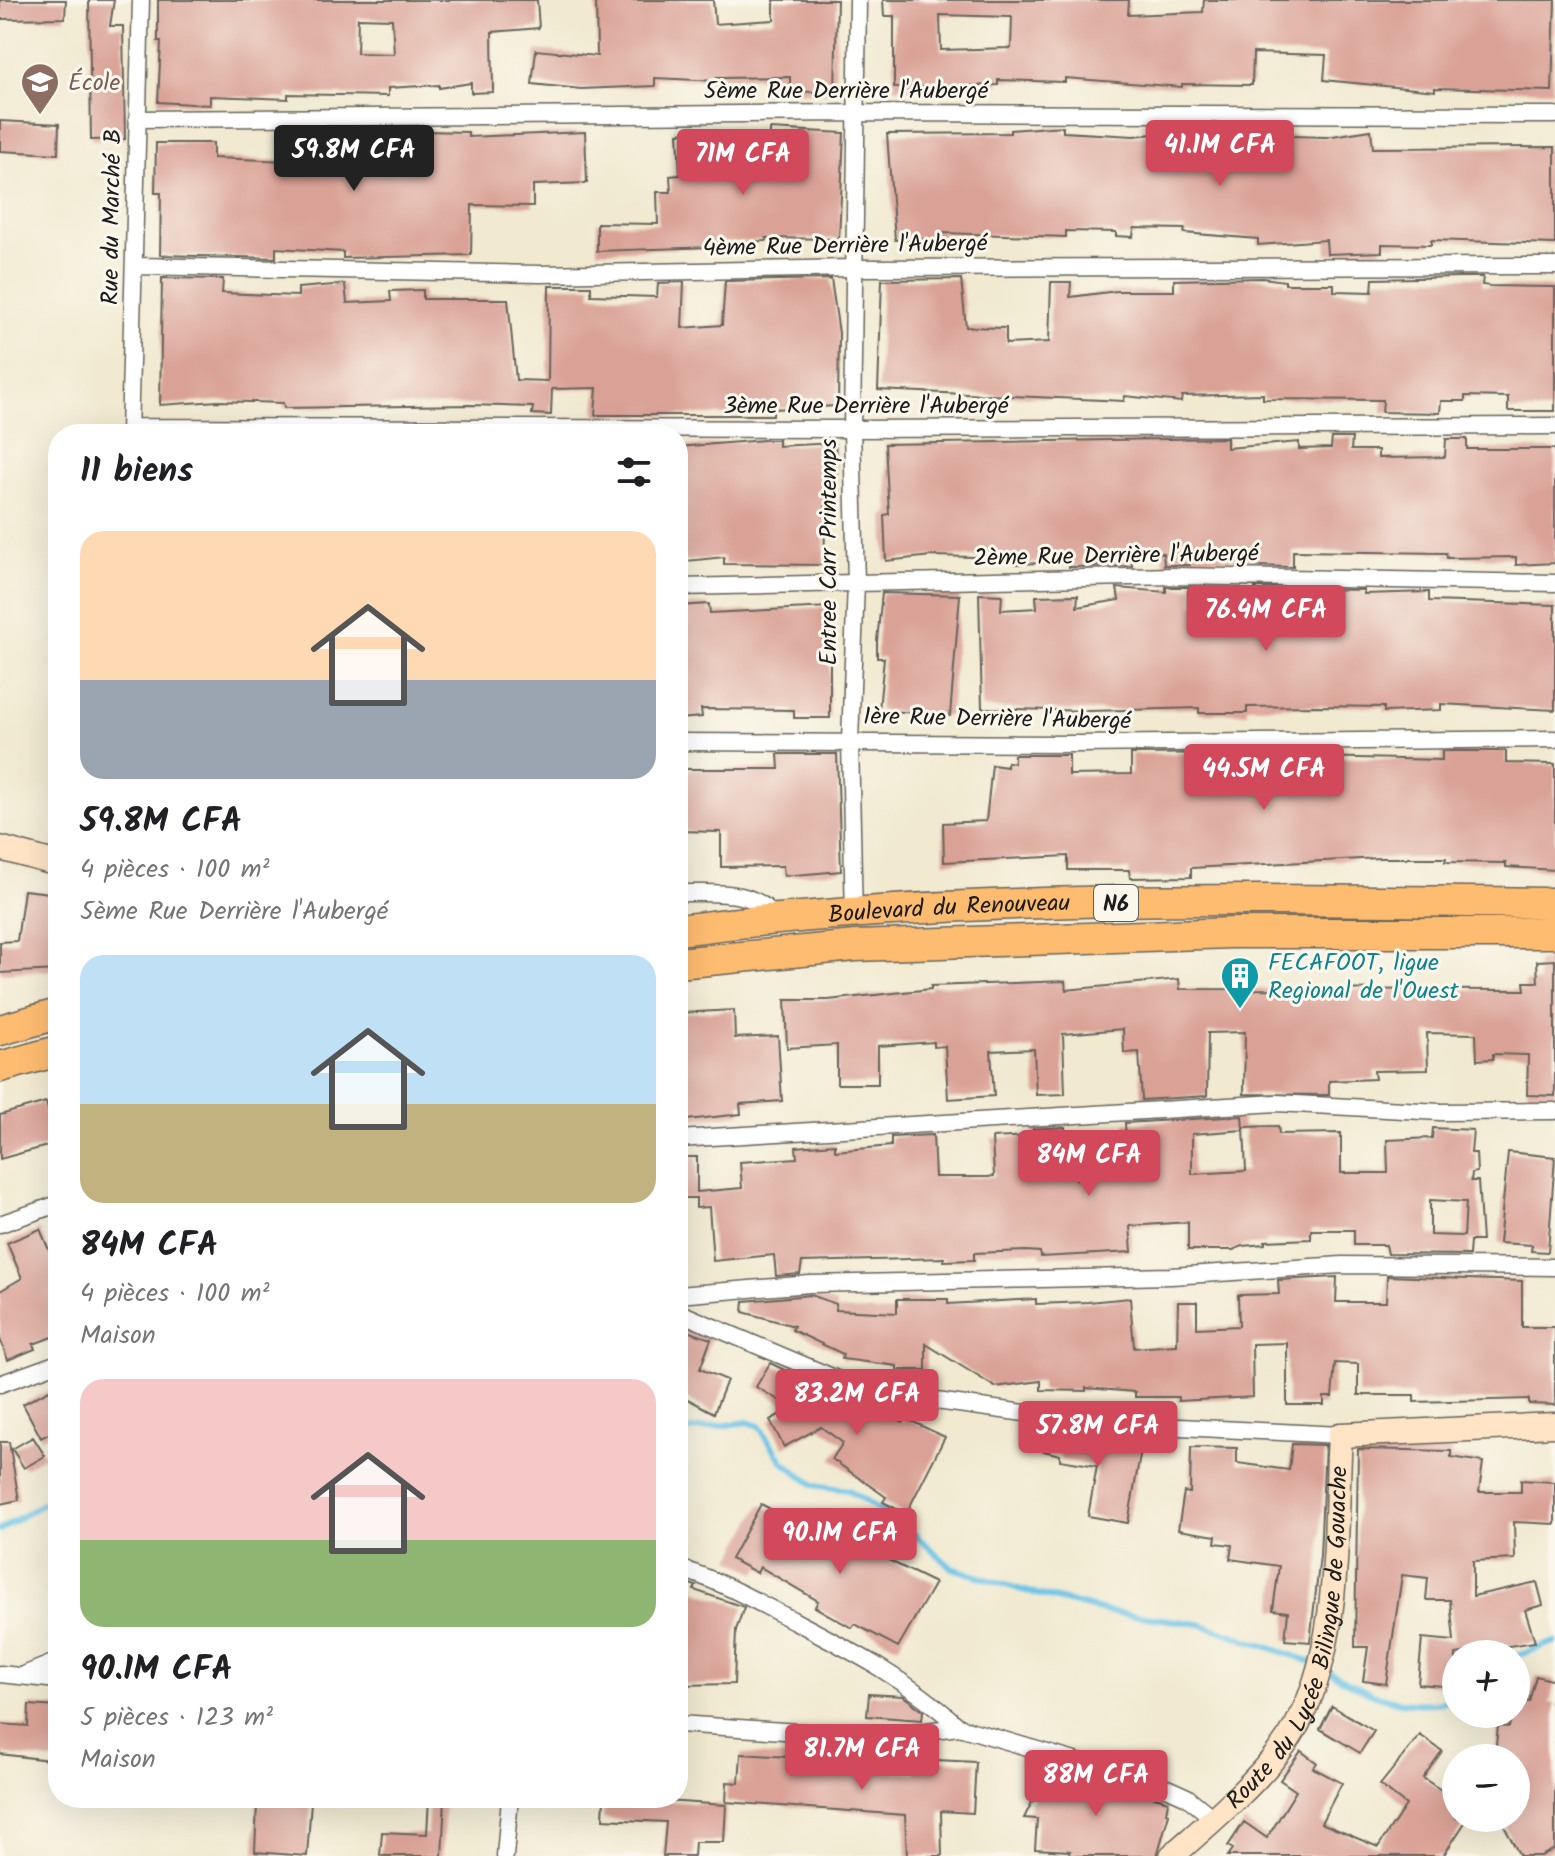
<!DOCTYPE html>
<html lang="fr">
<head>
<meta charset="utf-8">
<style>
  :root { --surface:#fff; --page:#f2f2f2; --text:#202124; --muted:#757577; --accent:#d1495b }
  body { margin:0; font-family:Kalam,sans-serif; background:var(--page); color:var(--text); height:100vh; display:flex; flex-direction:column; font-size:30px; white-space:nowrap }
  * { box-sizing:border-box; margin:0 }
  p { font-size:26px; color:var(--muted) }
  .icon { flex:none; width:44px; height:44px; fill:none; stroke:currentColor; stroke-width:2; stroke-linecap:round; stroke-linejoin:round }
  .map { position:relative; flex:1; overflow:hidden }
  .side { position:absolute; left:48px; top:424px; width:640px; height:1384px; display:flex; flex-direction:column; background:var(--surface); border-radius:32px; box-shadow:0 8px 32px #0002 }
  .side>* { flex:none }
  .controls { position:absolute; left:1442px; top:1640px; display:grid; gap:16px }
  .controls a { display:grid; place-items:center; width:88px; height:88px; border-radius:50%; background:var(--surface); box-shadow:0 8px 32px #0002; font-size:40px }
  .price { position:absolute; translate:-50% -68px; padding:0 18px; border-radius:8px; background:var(--accent); color:#fff; font-size:26px; line-height:52px; filter:drop-shadow(0 2px 4px #0008) }
  .price::after { content:''; position:absolute; left:50%; top:48px; width:24px; height:18px; margin-left:-12px; background:inherit; clip-path:polygon(0 0,100% 0,50% 100%) }
  .price.selected { background:#222; color:#fff }
  ul { padding:0; list-style:none }
  li { display:grid; align-content:center; gap:16px; height:424px; padding:0 32px }
  li span { display:grid; place-items:center; height:248px; border-radius:24px; color:#555 }
  li>.icon { margin-inline-start:auto }
  span .icon { width:144px; height:144px; fill:#fffc; stroke-width:1 }
  li b { font-size:34px }
  h2 { display:flex; justify-content:space-between; align-items:center; height:96px; padding:0 32px; font-size:34px }
  .map>svg:first-child { display:block }
</style>
</head>
<body>
<div class="map">
<svg width="1555" height="1856" viewBox="0 0 1555 1856">
  <rect width="100%" height="100%" fill="#fbf7ec"/>
  <filter id="ink" filterUnits="userSpaceOnUse"><feTurbulence type="fractalNoise" baseFrequency=".0125" numOctaves="2"/><feDisplacementMap in="SourceGraphic" scale="16" xChannelSelector="R" yChannelSelector="G"/><feConvolveMatrix kernelMatrix="1 2 1 2 8 2 1 2 1" color-interpolation-filters="sRGB"/></filter>
  <filter id="wash" filterUnits="userSpaceOnUse"><feTurbulence type="fractalNoise" baseFrequency=".006" numOctaves="4" result="noise"/><feDisplacementMap in="SourceGraphic" scale="32" xChannelSelector="R" yChannelSelector="G"/><feGaussianBlur stdDeviation="1.8" result="paint"/><feColorMatrix in="noise" values="0 0 0 0 0 0 0 0 0 0 0 0 0 0 0 0 0 1.4 0 .05"/><feComposite in="paint" operator="in"/></filter>
  <g filter="url(#wash)">
    <rect width="100%" height="100%" fill="#f1ead1"/>
    <g fill="none" stroke-linecap="round" stroke-linejoin="round">
      <!-- stream -->
      <path stroke="#69c3e7" stroke-width="6" d="M678,1432L748,1422L759,1426L783,1462L814,1485L849,1490L904,1525L952,1568L1025,1591L1108,1612L1200,1624L1315,1663
        M0,1530L58,1494
        M1516,1656L1555,1642
        M1324,1669C1371,1696 1401,1711 1456,1700"/>
    </g>
    <g id="blocks">
      <!-- building -->
      <path fill="#daa296" fill-rule="evenodd" d="M0,0H66L65,18L0,19Z
        M89,0H114L110,26H123L125,139L91,140Z
        M158,0H537L539,28L492,32L493,92L471,93V83L439,88V85L388,88V96L288,94V99L210,96V105L158,102L161,41H158ZM358,18L392,19L394,54L357,53Z
        M596,0H713L715,24L774,20V0H837L835,93L790,91V77L717,78V81L655,78V86L581,89L532,84L536,50L597,56Z
        M883,0H1129L1128,15L1203,12L1204,0H1555L1552,91L1435,88V91L1324,80L1326,55L1253,53L1252,85L1182,84V87L1065,78V82L998,80V85L894,88V16H884ZM940,15L1012,17L1011,48L941,50Z
        M0,121L59,124L58,154L0,151Z
        M1063,126V132L1134,136L1152,134L1151,127L1181,126L1182,139L1256,145L1257,135L1326,137L1371,130L1373,148L1555,147V244L1431,240V245L1382,244V252L1327,254L1326,240L1258,245V239L1184,233L1185,229L1134,228L1133,237L1116,236V232L1066,231V237L942,233L943,239L895,240L887,134L1010,133V130Z
        M770,129L844,133L839,239L766,238V241L712,243V247L597,251V223L658,224L657,192H671L670,176L680,175L678,133L714,130L716,169H770Z
        M421,131L468,132V137L585,132L587,183L533,185V206L472,205L471,255L343,258V252L276,248V258L160,255L161,193H155L156,143H213V158L287,161L288,138L421,136Z
        M1462,277H1483L1482,285L1490,286L1555,287V411H1508V397L1465,396V401H1441L1440,413L1382,412L1383,400L1263,399V394L1182,396L1181,402L1125,396L1124,401L878,390L882,280L961,279L966,327L1006,328V344L1049,342L1051,282H1071L1070,297L1117,291H1174V280L1263,278L1285,281V284H1334V291L1372,292L1373,279Z
        M162,278L223,279L222,293L298,296V288L345,284L347,303L391,301L390,291L423,290V299H508L516,380L548,381L549,286H591V295L657,297L658,283L684,282L682,328L722,325L725,281L831,279L839,333L838,406L773,409V415H595L597,388L552,389L551,415L532,414L533,407L470,405L284,408L283,403L218,401L160,405Z
        M1227,438V448L1299,442V449L1331,448L1332,438H1352L1351,450H1378V458L1445,457L1446,439H1467V449H1555V563L1516,565V557L1447,558L1446,553L1293,551V567L1254,566V559L1190,560V565H1164L1163,553H1131L1132,566L1069,567L1068,562L1015,564V558L932,556L886,561L884,515L889,514L885,444Z
        M764,440H778V446L835,443L837,493H826L824,565L724,564V557L678,562V447Z
        M1166,587H1191L1193,605L1256,602L1255,588L1364,590V594L1429,592V601L1555,605V710L1441,704V710L1384,712V707L1318,706L1247,707V713H1199V708L1090,711L982,708L979,594L1002,595L1001,610L1037,608L1036,596L1078,595L1077,607L1119,600L1117,588L1166,592Z
        M882,593L960,595L950,716L879,710L884,658H877V641Z
        M709,604L710,613L830,607V718H794V710L701,709L702,717L678,719V606Z
        M1442,751H1506V763L1555,764V870L1506,867V863L1445,862L1446,858H1380L1191,868V877L1130,878L1129,870H1068V856L944,862L943,823L986,821L992,765L1007,767V762L1014,763V755H1069V775L1131,774V754L1317,752V757L1442,760Z
        M778,754H837L841,871L784,876L783,866L721,867V832L678,831L682,769H779Z
        M24,890L58,894V970L0,973V942L17,941Z
        M1555,960V1096L1527,1095L1528,1055L1493,1054V1059L1477,1060L1476,1034L1427,1033L1428,1070L1374,1071L1375,1079L1329,1081V1095L1244,1094L1245,1032L1208,1033L1207,1096L1142,1100L1139,1052L1124,1053L1123,1029L1063,1034L1065,1094L1036,1095L1034,1049L991,1051L994,1096L948,1099L945,1046L934,1047V1042L878,1046V1084H837V1045L787,1048L785,1000H828L931,989V986L1065,981L1066,990L1179,979L1180,989L1525,990L1524,982H1538L1537,961Z
        M734,1010L735,1038L778,1036L782,1101L740,1104L741,1114L678,1121V1013Z
        M46,1102L58,1143L0,1159V1115Z
        M1242,1116L1243,1130L1192,1134V1174L1246,1171L1244,1127L1278,1126L1279,1134L1341,1133V1173H1388L1387,1140L1432,1138L1433,1128L1473,1130L1471,1153H1476L1477,1172L1472,1173L1471,1181H1478L1482,1241H1470L1469,1255L1388,1254L1386,1245H1354V1230H1311V1239L1265,1241V1244L1242,1246L1233,1250H1188V1222L1130,1226L1132,1252L1041,1257L1040,1252L1026,1251L974,1253V1260L944,1261V1258L802,1262L800,1274L776,1276L774,1255L713,1261L709,1207L696,1208V1198H678V1157H697V1192L742,1188L740,1162L797,1158L796,1147L835,1144V1151L891,1146V1137L933,1135L935,1177H988L994,1176L992,1138L1034,1136L1033,1129L1065,1127L1068,1175L1076,1174V1179L1143,1174L1140,1138L1126,1139L1125,1123ZM1430,1200L1466,1202L1464,1236L1430,1235Z
        M1508,1152L1555,1157L1548,1252L1531,1251L1532,1245L1499,1243Z
        M40,1229L58,1271V1335L33,1344L35,1349L8,1360L0,1339V1291L22,1278L7,1243Z
        M1387,1276L1522,1281V1327H1555V1405L1529,1404V1399L1414,1402V1395H1358V1364L1335,1363L1332,1397H1324V1405H1287V1343L1252,1344L1253,1397L1178,1401V1397H1135V1392L1086,1388V1391L1041,1390V1381L995,1387L926,1344V1370H897V1366L842,1359L843,1354L792,1330L794,1326L743,1312L744,1301L811,1295L836,1304V1310L897,1313V1299H948V1304L1036,1299V1304L1088,1302L1130,1298L1134,1348L1177,1345L1178,1302H1197V1328L1239,1326L1238,1295L1279,1294L1278,1280L1337,1277L1336,1302H1386Z
        M678,1328L711,1339L700,1369L727,1380L714,1413L678,1394Z
        M770,1363L826,1390L822,1396L858,1420L868,1403L903,1422L905,1418L945,1437L906,1514L883,1502L886,1497L832,1459L843,1443L821,1427L784,1447L770,1420L792,1408L756,1387Z
        M49,1390L58,1406V1429L41,1438L23,1404Z
        M1027,1428L1063,1436L1142,1444L1128,1523L1088,1516L1097,1466L1060,1460V1455L1023,1446Z
        M33,1437L45,1456L24,1468L12,1449Z
        M0,1442H9L19,1500L0,1504Z
        M1292,1444L1325,1445L1320,1556L1310,1642L1285,1640L1288,1612L1273,1610L1279,1566L1230,1559L1232,1545L1215,1543L1216,1536L1178,1530L1184,1492L1190,1493L1191,1447L1237,1448V1463L1289,1470Z
        M1358,1449L1451,1451V1457L1483,1462L1479,1492H1521V1480L1555,1482V1524L1514,1522L1515,1559L1473,1561V1596L1537,1582L1543,1605L1525,1610L1535,1642L1456,1654V1687L1418,1684L1422,1638L1454,1641L1450,1600H1426L1428,1578L1402,1575L1386,1684L1363,1681L1368,1647H1355Z
        M761,1504L787,1518L779,1533L823,1559L845,1522L894,1548L888,1560L935,1583L898,1647L855,1624L852,1628L815,1607L818,1601L760,1567L757,1573L731,1559Z
        M678,1580L696,1586L694,1590L744,1607L736,1630L734,1684L678,1685Z
        M1536,1676L1555,1681L1550,1703L1555,1704V1849L1541,1856H1520L1500,1818H1516V1758L1495,1754L1498,1726L1509,1727L1512,1714H1516V1700L1529,1702Z
        M869,1694L903,1696L923,1711L922,1720L867,1716Z
        M29,1705L58,1707V1761L0,1754V1724L28,1726Z
        M1332,1706L1374,1731L1360,1753L1320,1729Z
        M1420,1735L1442,1751L1423,1778L1456,1800V1818H1468L1443,1856H1228L1233,1849L1228,1846L1244,1822L1267,1838L1296,1791L1280,1780L1301,1751L1317,1763L1313,1768L1342,1783L1321,1823L1378,1847L1406,1805L1380,1785Z
        M741,1754L853,1761L852,1769L916,1774V1759L976,1762L973,1813L941,1811L942,1856H907L905,1815L726,1802L727,1782L739,1783Z
        M1050,1766L1071,1777L1073,1772L1168,1801L1166,1813L1169,1814L1157,1856H1068L1070,1851L1035,1849L1037,1819L1024,1818Z
        M429,1798H445L442,1856H380L382,1832L427,1834Z
        M604,1798H665V1801L726,1805L724,1842H695L694,1856H663L666,1822L603,1819Z
        M311,1802L307,1856L255,1852L257,1803Z"/>
    </g>
  </g>
  <g filter="url(#ink)">
    <use href="#blocks" fill-opacity="0" stroke="#67645b" stroke-width="2"/>
    <g fill="none" stroke-linecap="round" stroke-linejoin="round">
      <defs>
        <path id="street" d="M137,119L857,113L1555,115
          M135,266L540,274L854,268L1555,266
          M129,427L852,429L1555,426
          M129,434L141,0
          M678,587L1174,576L1555,583
          M678,742L1078,744L1555,739
          M678,893C714,894 752,887 776,918
          M854,918L850,741L856,583L852,429L858,0
          M678,1139L1277,1103L1440,1112L1555,1111
          M0,1224L58,1204
          M678,1295L810,1284L1171,1276L1342,1265L1555,1267
          M678,1312L851,1385L929,1400L1098,1423L1340,1435
          M0,1384L58,1363
          M678,1568C717,1579 753,1600 789,1618C850,1650 909,1680 959,1727
          M0,1674L58,1680
          M26,1674L58,1661
          M678,1724L876,1737L959,1727L1167,1788L1187,1797L1214,1819
          M505,1856L510,1798"/>
        <g id="secondary">
          <path d="M0,848L58,864"/>
          <path id="s1" d="M1172,1856C1209,1823 1250,1789 1281,1749C1344,1670 1334,1533 1340,1435L1555,1425"/>
        </g>
        <g id="highway">
          <path id="s2" d="M678,930C968,893 1263,899 1555,903"/>
          <path d="M678,963L855,946L1231,933H1555"/>
          <path d="M0,1030L58,1014"/>
          <path d="M0,1067L58,1051"/>
        </g>
      </defs>
      <!-- street casing -->
      <use href="#street" stroke="#67645b" stroke-width="19"/>
      <!-- secondary casing -->
      <use href="#secondary" stroke="#67645b" stroke-width="27"/>
      <!-- highway casing -->
      <use href="#highway" stroke="#67645b" stroke-width="33"/>
      <!-- street -->
      <use href="#street" stroke="#fff" stroke-width="16"/>
      <!-- secondary -->
      <use href="#secondary" stroke="#ffe4c6" stroke-width="24"/>
      <!-- highway -->
      <use href="#highway" stroke="#febc70" stroke-width="30"/>
    </g>
  </g>
  <!-- icons -->
  <defs>
    <symbol id="school-pin" viewBox="-11 -11 22 30"><path d="M0 17L-7.5 6A9.5 9.5 0 1 1 7.5 6Z" fill="#8d6e63" stroke="#fbf7ec"/><path d="M0-5L7-2L0 1L-7-2ZM-4 1L0 2.5L4 1V4Q0 6-4 4Z" fill="#fff"/></symbol>
    <symbol id="building-pin" viewBox="-11 -11 22 30"><path d="M0 17L-7.5 6A9.5 9.5 0 1 1 7.5 6Z" fill="#0f9aa8" stroke="#fbf7ec"/><path d="M-4-6H4V6H1V3H-1V6H-4ZM-2.5-4.3h1.7v1.8h-1.7ZM.8-4.3h1.7v1.8H.8ZM-2.5-1h1.7V.8h-1.7ZM.8-1h1.7V.8H.8Z" fill="#fff"/></symbol>
  </defs>
  <g fill-rule="evenodd">
    <use href="#school-pin" x="18" y="60" width="44" height="60"/>
    <use href="#building-pin" x="1218" y="954" width="44" height="60"/>
  </g>
  <g text-anchor="middle" stroke-width="6" stroke-linejoin="round" paint-order="stroke">
    <!-- shield labels -->
    <rect fill="#fbf7ec" stroke="#5f5e5a" stroke-width="2" x="1094" y="885" width="44" height="36" rx="6"/>
    <g font-size="22" font-weight="bold" fill="#1c1c1c">
      <text x="1116" y="911">N6</text>
    </g>
    <!-- education labels -->
    <g font-size="24" fill="#785e54" stroke="#fbf7ec" text-anchor="start">
      <text x="68" y="90">École</text>
    </g>
    <!-- street labels -->
    <g font-size="24" fill="#1c1c1c" stroke="#fbf7ec">
      <text x="846" y="98">5ème Rue Derrière l'Aubergé</text>
      <text transform="translate(111 217) rotate(-89)" y="8">Rue du Marché B</text>
      <text transform="translate(845 245) rotate(-1)" y="8">4ème Rue Derrière l'Aubergé</text>
      <text x="866" y="413">3ème Rue Derrière l'Aubergé</text>
      <text transform="translate(828 552) rotate(-90)" y="8">Entree Carr Printemps</text>
      <text transform="translate(1116 555) rotate(-1)" y="8">2ème Rue Derrière l'Aubergé</text>
      <text transform="translate(997 718) rotate(1)" y="8">1ère Rue Derrière l'Aubergé</text>
      <text dy="8" stroke="none"><textPath href="#s2" startOffset="272">Boulevard du Renouveau</textPath></text>
      <text dy="8" stroke="none"><textPath href="#s1" startOffset="262">Route du Lycée Bilingue de Gouache</textPath></text>
    </g>
    <!-- culture labels -->
    <g font-size="24" fill="#0d838f" stroke="#fbf7ec" text-anchor="start">
      <text x="1268" y="970">FECAFOOT, ligue<tspan x="1268" dy="28">Regional de l'Ouest</tspan></text>
    </g>
  </g>
</svg>
<div class="controls">
<a>+</a>
<a>−</a>
</div>
<b class="price" style="left:1220px;top:188px">41.1M CFA</b>
<b class="price selected" style="left:354px;top:193px">59.8M CFA</b>
<b class="price" style="left:743px;top:197px">71M CFA</b>
<b class="price" style="left:1266px;top:653px">76.4M CFA</b>
<b class="price" style="left:1264px;top:812px">44.5M CFA</b>
<b class="price" style="left:1089px;top:1198px">84M CFA</b>
<b class="price" style="left:857px;top:1437px">83.2M CFA</b>
<b class="price" style="left:1098px;top:1469px">57.8M CFA</b>
<b class="price" style="left:840px;top:1576px">90.1M CFA</b>
<b class="price" style="left:862px;top:1792px">81.7M CFA</b>
<b class="price" style="left:1096px;top:1818px">88M CFA</b>
<section class="side">
<h2>11 biens<svg class="icon" aria-label="filters" viewBox="0 0 24 24"><path d="M4 7h16M4 17h16"/><circle cx="9" cy="7" r="2"/><circle cx="15" cy="17" r="2"/></svg></h2>
<ul>
<li><span style="background:linear-gradient(#ffd9b3 60%,#9aa5b1 0)"><svg class="icon" aria-label="home" viewBox="0 0 24 24"><path d="M3 11l9-7 9 7M6 9v11h12V9"/></svg></span><div><b>59.8M CFA</b><p>4 pièces · 100 m²</p><p>5ème Rue Derrière l'Aubergé</p></div></li>
<li><span style="background:linear-gradient(#bfe0f5 60%,#c2b280 0)"><svg class="icon" aria-label="home" viewBox="0 0 24 24"><path d="M3 11l9-7 9 7M6 9v11h12V9"/></svg></span><div><b>84M CFA</b><p>4 pièces · 100 m²</p><p>Maison</p></div></li>
<li><span style="background:linear-gradient(#f6c9c9 65%,#8fb573 0)"><svg class="icon" aria-label="home" viewBox="0 0 24 24"><path d="M3 11l9-7 9 7M6 9v11h12V9"/></svg></span><div><b>90.1M CFA</b><p>5 pièces · 123 m²</p><p>Maison</p></div></li>
</ul>
</section>
</div>
</body>
</html>
